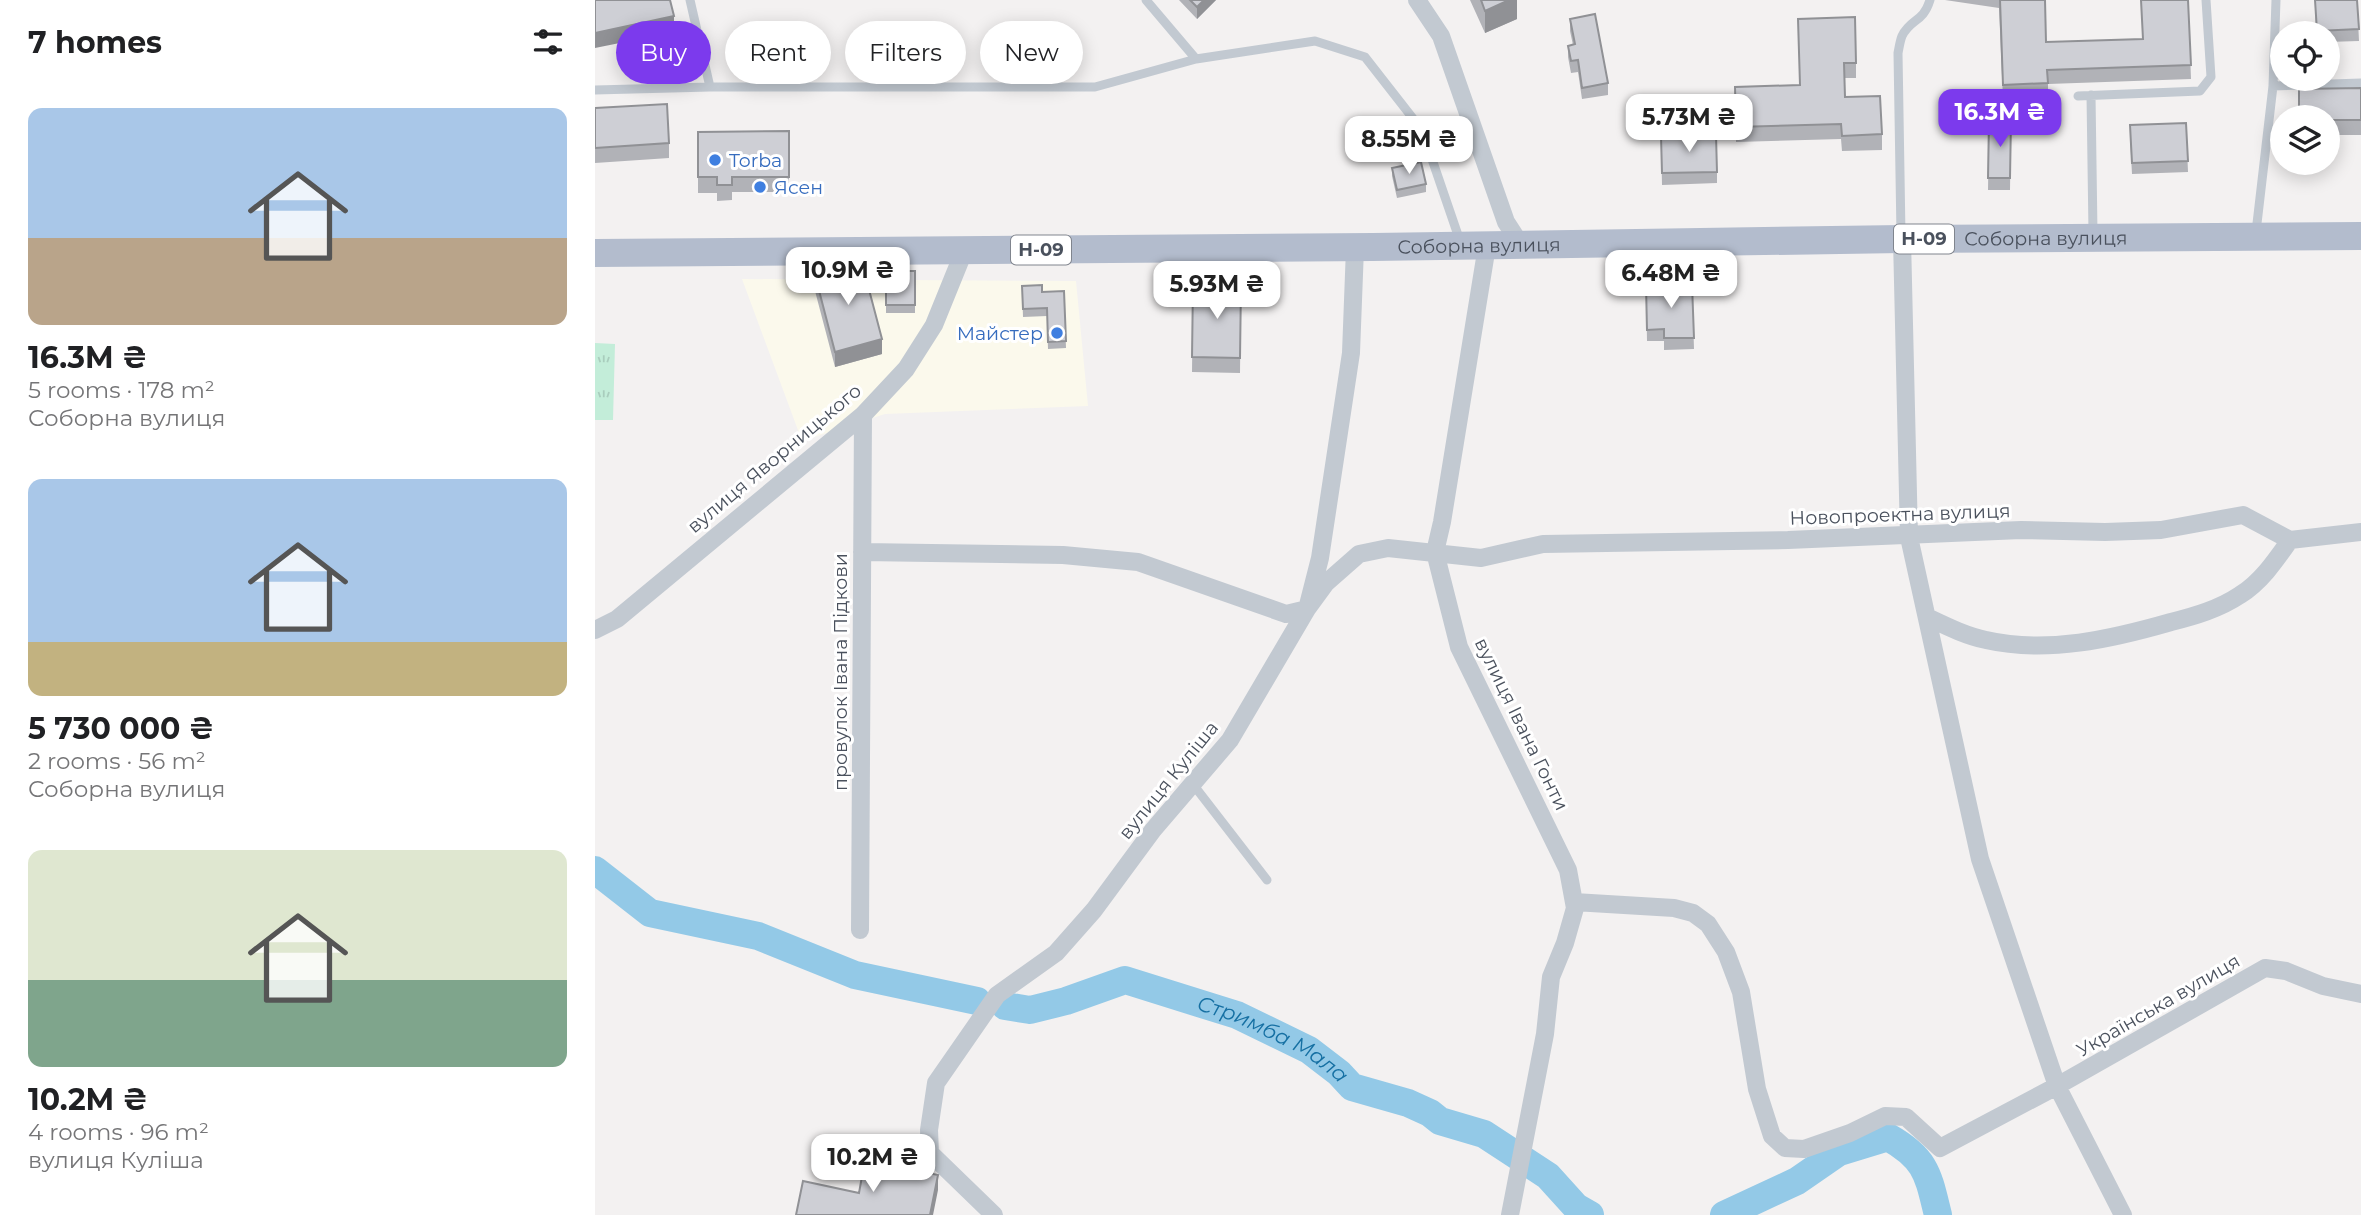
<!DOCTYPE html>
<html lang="en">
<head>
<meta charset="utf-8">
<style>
  :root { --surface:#fff; --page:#f6f6f6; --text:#202124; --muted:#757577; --accent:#7c3aed }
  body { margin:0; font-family:Montserrat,sans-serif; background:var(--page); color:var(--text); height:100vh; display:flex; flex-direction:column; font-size:26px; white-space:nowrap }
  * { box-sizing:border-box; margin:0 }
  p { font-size:23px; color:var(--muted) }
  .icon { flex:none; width:38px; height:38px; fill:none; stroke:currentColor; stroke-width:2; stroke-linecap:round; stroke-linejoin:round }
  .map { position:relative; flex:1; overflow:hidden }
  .drawer { display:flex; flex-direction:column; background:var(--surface); width:595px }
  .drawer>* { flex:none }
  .top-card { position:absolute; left:21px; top:21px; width:665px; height:63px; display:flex; gap:14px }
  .controls { position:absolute; left:1675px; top:21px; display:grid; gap:14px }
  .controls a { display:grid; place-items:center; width:70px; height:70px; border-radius:50%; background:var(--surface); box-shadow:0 4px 18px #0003; font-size:35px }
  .price { position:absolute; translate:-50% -60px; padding:0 16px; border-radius:14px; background:#fff; color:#222; font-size:23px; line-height:46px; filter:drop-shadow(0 2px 4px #0008) }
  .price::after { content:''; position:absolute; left:50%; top:42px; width:21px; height:16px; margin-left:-10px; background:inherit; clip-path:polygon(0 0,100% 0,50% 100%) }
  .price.on { background:var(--accent); color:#fff }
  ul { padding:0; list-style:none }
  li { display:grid; align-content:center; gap:14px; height:371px; padding:0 28px }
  li span { display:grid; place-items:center; height:217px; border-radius:14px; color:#555 }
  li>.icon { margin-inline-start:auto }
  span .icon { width:126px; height:126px; fill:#fffc; stroke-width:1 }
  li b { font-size:30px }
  h2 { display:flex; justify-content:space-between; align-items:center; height:84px; padding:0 28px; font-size:30px }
  .chip { padding:0 24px; border-radius:32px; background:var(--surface); box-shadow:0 4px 18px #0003; font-size:24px; line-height:63px }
  .chip.on { background:var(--accent); color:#fff }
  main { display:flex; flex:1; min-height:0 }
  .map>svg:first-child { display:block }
</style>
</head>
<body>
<main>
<section class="drawer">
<h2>7 homes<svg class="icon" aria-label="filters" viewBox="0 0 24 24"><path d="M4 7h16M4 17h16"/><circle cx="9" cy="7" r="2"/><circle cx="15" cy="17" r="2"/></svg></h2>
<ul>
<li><span style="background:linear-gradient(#a9c7e8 60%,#b9a48a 0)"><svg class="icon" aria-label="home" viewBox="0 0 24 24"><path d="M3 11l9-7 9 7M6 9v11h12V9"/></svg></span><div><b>16.3M ₴</b><p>5 rooms · 178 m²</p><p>Соборна вулиця</p></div></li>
<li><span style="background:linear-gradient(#a9c7e8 75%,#c2b280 0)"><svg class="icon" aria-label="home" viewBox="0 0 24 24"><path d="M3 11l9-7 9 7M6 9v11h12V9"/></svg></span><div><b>5 730 000 ₴</b><p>2 rooms · 56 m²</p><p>Соборна вулиця</p></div></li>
<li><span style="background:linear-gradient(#dfe7d0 60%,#7fa58c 0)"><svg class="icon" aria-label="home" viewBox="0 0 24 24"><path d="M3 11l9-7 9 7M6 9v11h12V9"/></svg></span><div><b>10.2M ₴</b><p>4 rooms · 96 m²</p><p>вулиця Куліша</p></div></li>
</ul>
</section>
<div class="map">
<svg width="1766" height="1215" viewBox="0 0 1766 1215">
  <defs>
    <pattern id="grass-tufts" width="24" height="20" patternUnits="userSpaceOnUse" patternTransform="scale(1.75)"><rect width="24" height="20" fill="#c3edd9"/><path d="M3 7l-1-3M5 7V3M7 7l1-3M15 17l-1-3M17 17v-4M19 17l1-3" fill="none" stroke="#a9cdbd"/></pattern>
  </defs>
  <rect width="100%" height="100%" fill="#f3f1f1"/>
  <!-- commercial -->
  <path fill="#fbf9ec" d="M147,279L481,281L493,406L290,414L207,441Z"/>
  <!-- grass -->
  <path fill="url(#grass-tufts)" d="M0,343L20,344L18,420H0Z"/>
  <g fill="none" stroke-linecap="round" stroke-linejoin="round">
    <!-- river -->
    <g stroke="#93c9e7" stroke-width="28">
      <path d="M0,870L55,913L163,936L260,975L382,1001"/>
      <path id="s1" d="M410,1006L435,1010L471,1001L530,980L642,1015L714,1050L744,1073L757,1087L813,1103L835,1113L845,1121L889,1134L953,1176L981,1207L995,1215"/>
      <path d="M1129,1215L1202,1181L1244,1152L1293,1137C1332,1159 1333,1175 1343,1215"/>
    </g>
    <!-- service -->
    <path stroke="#c2c9d1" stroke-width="9" d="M95,0L115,87
      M551,0L601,59L720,41L770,57L827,130L865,241
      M1678,86L1766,83
      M0,90L115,87H500L601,59
      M1496,95L1498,233
      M1483,96L1605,91L1616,77L1611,0
      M1661,232L1678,86L1681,0
      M1306,235L1303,53C1304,48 1305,41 1307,36C1316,18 1328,23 1335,0
      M597,783L672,880"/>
    <!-- minor -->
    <path stroke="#c2c9d1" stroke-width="18" d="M822,0L846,36L911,222L926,245
      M1307,239L1314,537L1385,859L1462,1086L1528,1215
      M892,246L847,522L840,552L864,647L973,870L980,908L970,943L956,977L950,1034L915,1215
      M267,552L468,555L543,562L691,614L712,609L731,583L764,554L793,548L886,558L948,544L1193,540L1426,530L1510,532L1566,530L1648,515L1695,540L1766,532
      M1332,617C1351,626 1371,636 1391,640C1452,654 1517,639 1576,622C1600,616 1624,609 1645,595C1666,582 1681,560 1695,540
      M0,630L22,619L268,415L311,369L339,325L369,251
      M979,902L1079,908L1098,913L1113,924L1131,952L1146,992L1162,1089L1177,1136L1190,1148L1209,1149L1255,1133L1290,1116L1311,1117L1345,1148L1462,1086L1670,968L1691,971L1728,986L1766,994
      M265,930L268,415
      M399,1215L335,1153L334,1130L341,1083L402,995L461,953L499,910L558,830L635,740L712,609L725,558L756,353L760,248"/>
    <!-- primary -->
    <path stroke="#b3bccd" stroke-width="28" id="s2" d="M0,253L778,247L1307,239L1766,236"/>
  </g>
  <!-- wall -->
  <path fill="#b1b2b7" d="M584,0H621L602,19Z
    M875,0H922V19L890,33Z
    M1350,0H1450L1451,42L1548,39L1546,0H1593L1596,79L1453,84V97L1408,99L1404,8Z
    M1720,0H1762L1764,41L1732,42V33H1721Z
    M975,19L1013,83V95L987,99L983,72L976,73L973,57V46L978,45L975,31Z
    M1203,34L1261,63V78H1250V97L1287,134V150L1247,151L1246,139L1141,142L1140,87L1205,85Z
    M1766,88V135H1732V117Z
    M0,108L74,143V158L0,163Z
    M1394,120H1416L1415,190H1393Z
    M1591,123L1593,172L1537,174L1535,137Z
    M194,131V192H137V200L122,201V193H103V132Z
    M1066,136L1122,172V183L1067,185Z
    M797,168L831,184V192L802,198L797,176Z
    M291,271H320V313H291Z
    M220,275L287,354L240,367L220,291Z
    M598,284H646L645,373L597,372Z
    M1097,284L1099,349L1069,350V341H1052L1051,285Z
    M427,286L447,292L469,291L471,348L453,349L452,316L428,317Z"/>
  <!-- shaded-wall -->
  <path fill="#909195" d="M609,0H621L602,19V7Z
    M914,0H922V19L890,33V11Z
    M79,16V32L0,48V33Z
    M287,339V354L240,367V352Z
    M343,1175V1190L338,1215H335Z"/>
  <!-- building -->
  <path fill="#cecfd5" stroke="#909195" stroke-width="2" d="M0,0H75L79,16L0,33Z
    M595,0H609L602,7Z
    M886,0H914L890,11Z
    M1405,0H1450L1451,42L1548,39L1546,0H1593L1596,65L1452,70L1453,83L1408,85Z
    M1720,0H1762L1764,29L1722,31Z
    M1000,14L1013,83L987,88L983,60L976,61L973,46L980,44L975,19Z
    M1260,17L1261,63H1249L1250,97L1285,96L1287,134L1247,136L1246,124L1141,127L1140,87L1205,85L1203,19Z
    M1766,88V120H1732V117H1704V89Z
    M72,104L74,143L0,148V108Z
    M1394,120H1416L1415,178H1393Z
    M1591,123L1593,161L1537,163L1535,125Z
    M194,131V177H137V185H122V177H103V132Z
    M1121,135L1122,172L1067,173L1066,136Z
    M826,162L831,184L802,190L797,168Z
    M267,263L287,339L240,352L220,275Z
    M291,271H320V305H291Z
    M598,284H646L645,358L597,357Z
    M1097,284L1099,338H1069V329L1052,330L1051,285Z
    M447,285V292L469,291L471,341L453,342L452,308L428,309L427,286Z
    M270,1160L343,1175L335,1215H201L208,1181L264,1193Z"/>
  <!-- markers -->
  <g fill="#3f7fe0" stroke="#fff" stroke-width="2.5">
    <circle cx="120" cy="160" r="7"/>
    <circle cx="165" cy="187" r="7"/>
    <circle cx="462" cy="333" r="7"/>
  </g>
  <g text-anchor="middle" stroke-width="6" stroke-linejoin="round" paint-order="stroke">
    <!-- shield labels -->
    <g fill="#fff" stroke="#80858e" stroke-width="2">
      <rect x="1299" y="224.5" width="60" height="29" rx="5"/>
      <rect x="416" y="235.5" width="60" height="29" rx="5"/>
    </g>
    <g font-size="18" font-weight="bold" fill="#4a515d">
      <text x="1329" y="245">Н-09</text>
      <text x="446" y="256">Н-09</text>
    </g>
    <!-- shop labels -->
    <g font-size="19" fill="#366cbe" stroke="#fff" text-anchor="start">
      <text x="134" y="167">Torba</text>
      <text x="179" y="194">Ясен</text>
      <text x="448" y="340" text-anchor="end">Майстер</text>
    </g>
    <!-- street labels -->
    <g font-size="19" fill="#4a515d" stroke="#fff">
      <text dy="7" stroke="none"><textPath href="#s2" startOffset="1451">Соборна вулиця</textPath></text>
      <text dy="7" stroke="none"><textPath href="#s2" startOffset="884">Соборна вулиця</textPath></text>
      <text transform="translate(179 458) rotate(-40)" y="7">вулиця Яворницького</text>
      <text transform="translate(1305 514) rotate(-2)" y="7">Новопроектна вулиця</text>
      <text transform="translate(245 672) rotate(-90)" y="7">провулок Івана Підкови</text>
      <text transform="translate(927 724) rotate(64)" y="7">вулиця Івана Гонти</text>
      <text transform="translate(573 780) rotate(-51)" y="7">вулиця Куліша</text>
      <text transform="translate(1563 1005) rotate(-30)" y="7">Українська вулиця</text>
    </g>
    <!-- water labels -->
    <g font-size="21" font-style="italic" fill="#1670a3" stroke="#fff">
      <text dy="7" stroke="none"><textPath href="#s1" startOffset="285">Стримба Мала</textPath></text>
    </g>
  </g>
</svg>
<div class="controls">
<a><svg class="icon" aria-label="locate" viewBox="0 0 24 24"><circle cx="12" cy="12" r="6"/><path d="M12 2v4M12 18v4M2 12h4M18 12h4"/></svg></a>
<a><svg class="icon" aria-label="layers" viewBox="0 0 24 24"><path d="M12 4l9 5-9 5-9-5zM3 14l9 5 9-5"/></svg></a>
</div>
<b class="price on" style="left:1405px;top:149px">16.3M ₴</b>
<b class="price" style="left:1094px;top:154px">5.73M ₴</b>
<b class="price" style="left:814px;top:176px">8.55M ₴</b>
<b class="price" style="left:253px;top:307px">10.9M ₴</b>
<b class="price" style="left:1076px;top:310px">6.48M ₴</b>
<b class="price" style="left:622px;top:321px">5.93M ₴</b>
<b class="price" style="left:278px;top:1194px">10.2M ₴</b>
<div class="top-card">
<a class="chip on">Buy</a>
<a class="chip">Rent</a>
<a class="chip">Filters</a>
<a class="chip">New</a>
</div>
</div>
</main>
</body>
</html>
